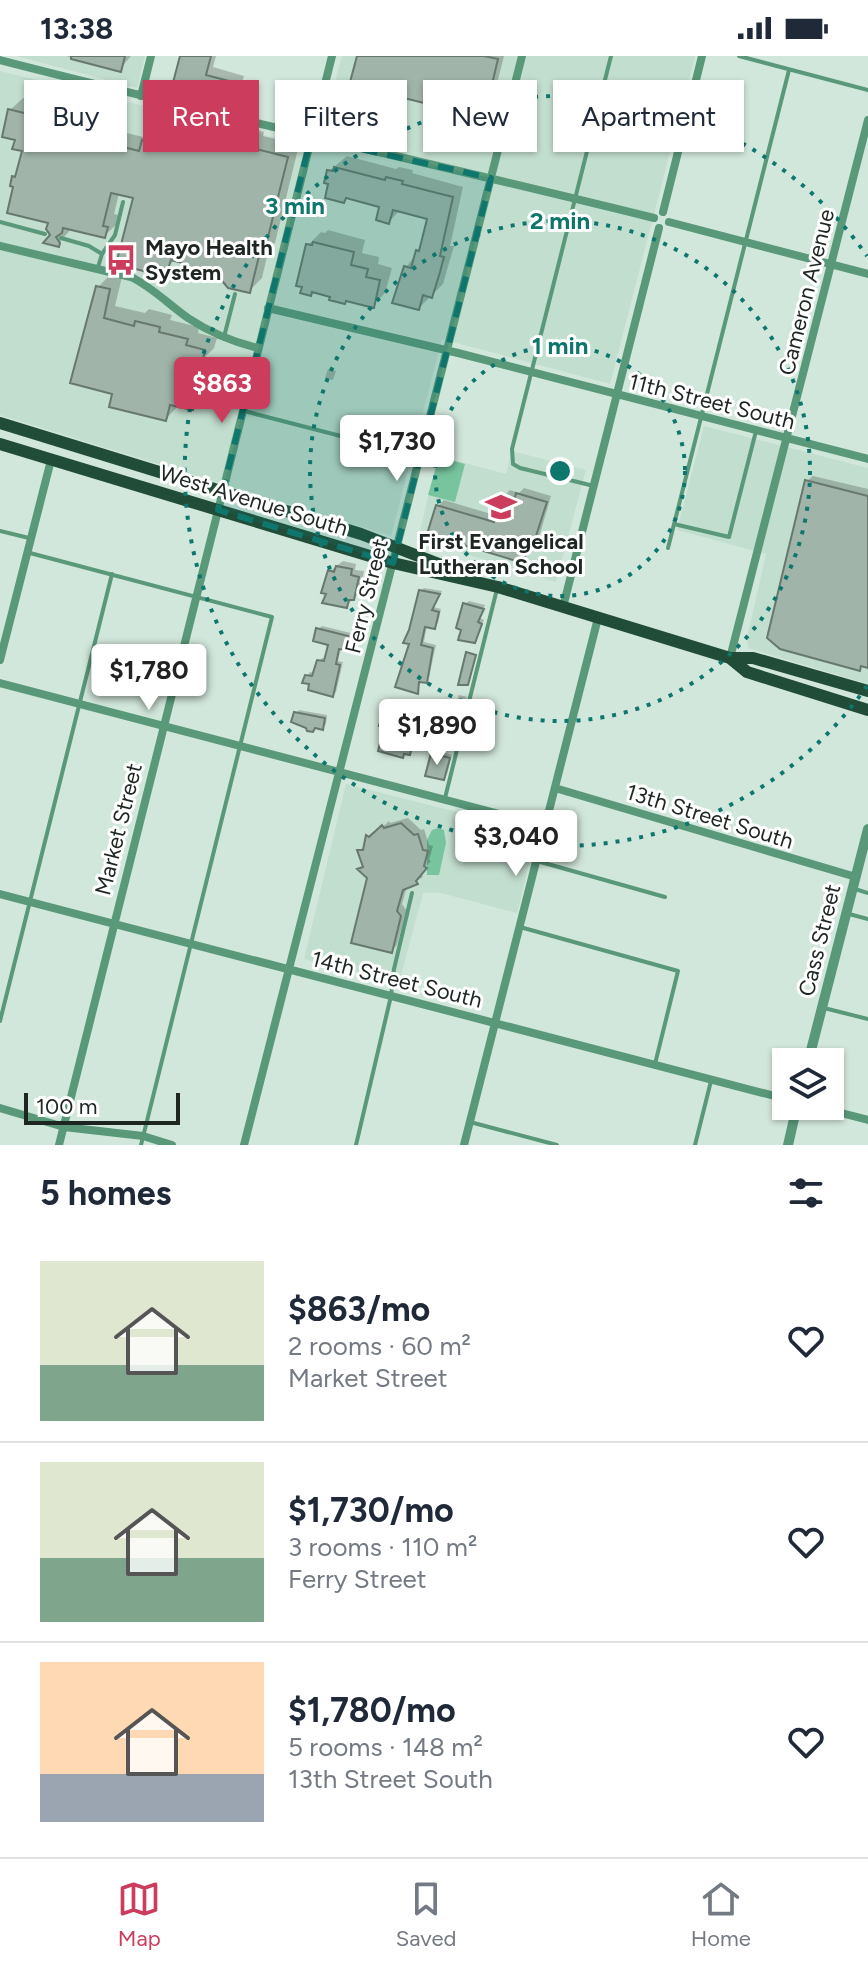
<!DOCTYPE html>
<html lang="en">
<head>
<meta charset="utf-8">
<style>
  :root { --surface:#fff; --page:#f2f2f3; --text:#1f2937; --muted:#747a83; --line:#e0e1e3; --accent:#cc3c5d }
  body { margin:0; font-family:Figtree,sans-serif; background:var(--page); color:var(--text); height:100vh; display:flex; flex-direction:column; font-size:30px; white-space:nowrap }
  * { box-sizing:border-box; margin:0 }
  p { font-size:26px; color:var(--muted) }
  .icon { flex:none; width:44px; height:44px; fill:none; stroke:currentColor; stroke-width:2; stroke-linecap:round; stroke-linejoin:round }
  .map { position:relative; height:1089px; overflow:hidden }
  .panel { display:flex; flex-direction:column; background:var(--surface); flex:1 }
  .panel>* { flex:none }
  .top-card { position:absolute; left:24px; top:24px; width:820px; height:72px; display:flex; gap:16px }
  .fabs { position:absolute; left:772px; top:992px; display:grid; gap:16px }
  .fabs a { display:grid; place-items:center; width:72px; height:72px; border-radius:0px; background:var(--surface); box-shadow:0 2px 6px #0004; font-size:40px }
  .scale { position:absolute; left:24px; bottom:20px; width:156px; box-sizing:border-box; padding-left:8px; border:4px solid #1e2622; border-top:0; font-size:22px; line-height:28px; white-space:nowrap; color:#1e2622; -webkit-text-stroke:6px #fff; paint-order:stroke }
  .price { position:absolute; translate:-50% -68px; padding:0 18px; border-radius:8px; background:#fff; color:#222; font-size:26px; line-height:52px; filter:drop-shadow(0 2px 4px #0008) }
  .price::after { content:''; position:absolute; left:50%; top:48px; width:24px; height:18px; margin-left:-12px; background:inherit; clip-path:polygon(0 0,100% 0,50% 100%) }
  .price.selected { background:var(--accent); color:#fff }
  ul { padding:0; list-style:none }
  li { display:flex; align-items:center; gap:24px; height:200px; padding:0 40px }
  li+li { border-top:2px solid var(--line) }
  li span { display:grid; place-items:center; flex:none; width:224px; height:160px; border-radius:0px; color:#555 }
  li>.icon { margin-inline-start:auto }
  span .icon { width:96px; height:96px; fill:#fffc; stroke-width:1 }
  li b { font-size:34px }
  h2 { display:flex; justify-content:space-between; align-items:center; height:96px; padding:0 40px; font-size:34px }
  .pill { padding:0 28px; border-radius:0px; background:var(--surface); box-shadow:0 2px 6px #0004; font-size:28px; line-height:72px }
  .pill.selected { background:var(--accent); color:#fff }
  .status { display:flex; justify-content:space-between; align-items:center; height:56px; padding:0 40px; background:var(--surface); direction:ltr }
  .status svg { height:22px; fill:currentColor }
  .tabs { display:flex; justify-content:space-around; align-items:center; height:112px; border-top:2px solid var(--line); background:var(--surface); font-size:22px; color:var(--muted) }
  .tabs a { display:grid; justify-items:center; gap:4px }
  .tabs .selected { color:var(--accent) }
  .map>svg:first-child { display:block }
</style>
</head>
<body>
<div class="status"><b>13:38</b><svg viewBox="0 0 49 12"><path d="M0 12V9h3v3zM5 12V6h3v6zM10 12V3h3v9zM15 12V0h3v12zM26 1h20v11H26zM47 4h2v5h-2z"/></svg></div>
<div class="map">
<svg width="868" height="1089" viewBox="0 0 868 1089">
  <rect width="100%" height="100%" fill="#d2e7db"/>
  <!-- built -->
  <path fill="#c2dece" d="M16,0H145L137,32Z
    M342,0H695L610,328L442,283L391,480L0,359V15L318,92Z
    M704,370L868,412V628L748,592L747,582L766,498L677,474Z
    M512,395L586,414L556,526L418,483L438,400L506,418Z
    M346,728L537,776L517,857L441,837H423L399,927L304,903Z"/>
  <!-- green -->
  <path fill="#78c49f" d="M439,401L465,408L455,446L428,439Z
    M438,772L444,774L446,787L439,819H427V784L432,774Z"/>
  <!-- shadow -->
  <path fill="#0003" d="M66,0H131L120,13Z
    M182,0H216L213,11L244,20L239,39L231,48Z
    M358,0H504L491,51L483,59L406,40L402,53L385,76Z
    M51,28L78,35L73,54L91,58L88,69L113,75L118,70L124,72L123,76L147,82L153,68L166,55L185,60L184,64L207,70L214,64L264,76L263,80L299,89L275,187L269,192L262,222L249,235L220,219L175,203L168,211L160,209L154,215L135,141L119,137L114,158L119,159L117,168L104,180L72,172L58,188L52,179L50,166L15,130L14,121L18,117L24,94L17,83L10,54L23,42L37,45Z
    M347,100L396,113L399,111L413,114L412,117L463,131L450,190H454L443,228L419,252L406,211L422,191L430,162L400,154L389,166L382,150L347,141L344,144L329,115Z
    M328,174L365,184L362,197L379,201L378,208L392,212L385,237L373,249L308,189L321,176L325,177Z
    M111,218L122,221L115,250L145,257L149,253L172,259L170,264L199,271L198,277L217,282L214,292L202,304L191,302L189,309L211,315L204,340L192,352L178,350L166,363L115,336L98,231Z
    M328,313L336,315L333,324L325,322Z
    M813,420L868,433V610L863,609L860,612L807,425Z
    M524,432L551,440L540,478L533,484L528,499L523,505L438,450L444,444L498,460L504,440L510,434L519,437Z
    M343,505L356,508L355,514L364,515L360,536L346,550L329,536L330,515Z
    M424,532L442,535L433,551L441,553L438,567L434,570L427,569L424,586L436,589L429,621L421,624L417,635L411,587L421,535Z
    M469,545L485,549L480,562L484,564L474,585L465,548Z
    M322,570L351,577L349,588L346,592L341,591L338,605L343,606L336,636L333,639L311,626L307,620L310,616L315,617L319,605L322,602H327L330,588L318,573Z
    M459,639L467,641L460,655L453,653Z
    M389,650L422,657L413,693L402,700L386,670V653Z
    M299,654L327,659L326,668L322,672L295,658Z
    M437,695L452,699L447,718L444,722L433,698Z
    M408,762L421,774L424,773L429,789L433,790L429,804L431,805L420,817L423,821L407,830L402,848L406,854L397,889L391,895L370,822L360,813L364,809L360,794L366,789L368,780L374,775L377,776L389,765L390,767Z"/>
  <!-- building -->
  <path fill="#a0b4a9" stroke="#67796f" stroke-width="2" d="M71,0H125L121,16L71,3Z
    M180,0H211L206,19L237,27L231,50L171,34Z
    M357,0H484L498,3L484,62L400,41L395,63L391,60L386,79L339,67Z
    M36,40L66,47L62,66L80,70L77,81L102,87L104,81L113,84L112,88L139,95L142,84L147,85L151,67L174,72L173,76L197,82L199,75L252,88V92L288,101L263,201L259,200L250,237L228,232L219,221L185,212L186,208L171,204L168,213L157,210L155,218L116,208L133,142L111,137L103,170L108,171L105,182L63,172L62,177L56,181L60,187L59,191L43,187L50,179L46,173L48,167L7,157L13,131L10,130L12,120L15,121L22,95L12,93L15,84L2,81L8,53L32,59Z
    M334,111L385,124L386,121L403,125L402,128L453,141L440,200L444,201L440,216L432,242L423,239L419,254L392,247L404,210L411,212L416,194L419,195L427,163L393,154L389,168L376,164L379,151L346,142L344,147L325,142L328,128L324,127L327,114L333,115Z
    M313,186L354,196L351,209L368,213L366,221L380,224L374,252L346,245L345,248L329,244L330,241L312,236L311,240L300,237L302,231L296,230L306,188L312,189Z
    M96,230L110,233L104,262L134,270L135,265L160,271L159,276L188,283L186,289L205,294L202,307L183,302L178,321L199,327L193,354L170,349L166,365L109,351L112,338L70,327Z
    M805,424L868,440V612L861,610L860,615L780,593L767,582Z
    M516,437L547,446L534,486L530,485L523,507L427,478L436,449L494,466L503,439L515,442Z
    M336,510L352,513L351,519L359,521L354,544H349L347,552L322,547L326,538L321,537L328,514L334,516Z
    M419,534L440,538L432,554L439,556L435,573L425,571L421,589L433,592L427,627L419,626L418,638L395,631L409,588L403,587L409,574Z
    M463,547L484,553L478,566L482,568L475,587L458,584L461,574L456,572Z
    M316,572L348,580L347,594L339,593L336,608L340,609L333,641L308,634L309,628L302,627L305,619L312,620L317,604L324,605L328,589L313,585Z
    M466,596L476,599L468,629H458Z
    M384,652L419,660L410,699L404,698L403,702L378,695L384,671L379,670Z
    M294,656L325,662L323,674L315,672L313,676L307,675L306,672L291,666Z
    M431,697L450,702L444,724L425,720Z
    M401,767L414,779L418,778L423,794L428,795L424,810L427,812L416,825L418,828L403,834L397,855L401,860L392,897L351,887L367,822L357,813L363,811L357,794H363L366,779L369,781L382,769L384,772Z"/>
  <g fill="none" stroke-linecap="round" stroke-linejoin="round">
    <!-- service -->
    <path stroke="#5a987a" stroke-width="4" d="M739,0L868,34
      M0,166L45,178
      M61,182L89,190L102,198
      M98,211L102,198L115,179L123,146
      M224,281L235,238
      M244,355L418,400
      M594,430L520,412L513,408L512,393L611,0
      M674,468L729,481L756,375
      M0,475L29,482
      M668,492L789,14
      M30,497L272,561L141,1089
      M445,742L497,533
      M537,805L665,841
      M855,833L868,837
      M849,858L868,863
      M520,871L678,915L655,1008
      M824,952L868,963
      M0,965L112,518
      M470,1066L557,1089
      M356,1089L391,940L394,913L412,837
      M695,1089L711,1025"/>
    <!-- minor -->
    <path stroke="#5a987a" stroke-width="8" d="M0,4C217,60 436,108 654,162
      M141,40L151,0
      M663,156L702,0
      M669,166L868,218
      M0,190L131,221C152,231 168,248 188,262C209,276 233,286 258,292
      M268,252L458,297L868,403
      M563,551L659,172
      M730,602L868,64
      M0,604L51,404
      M0,627L545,770
      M555,732L856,821
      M0,838L786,1043
      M814,1050L868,1064
      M0,1052L64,1071L143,1080L172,1089
      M59,1089L332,0
      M244,1089L522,0
      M464,1089L598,562"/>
    <!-- tertiary -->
    <path stroke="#5a987a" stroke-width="10" d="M808,1006L868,773
      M788,1089L797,1050"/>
    <!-- primary -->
    <path stroke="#214c38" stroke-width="12" d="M0,367L361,478L465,518
      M0,388L393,507L498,531L730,602H753L868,635
      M730,602L747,616L868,654"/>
  </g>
  <!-- marked area -->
  <path fill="#0f766e" fill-opacity="0.2" stroke="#0f766e" stroke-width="6" stroke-dasharray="16 10" stroke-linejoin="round" d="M311,82L491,122L393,507L218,454Z"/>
  <!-- distance rings -->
  <g fill="none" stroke="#0f766e" stroke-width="4" stroke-dasharray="4 8">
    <circle cx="560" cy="415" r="125"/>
    <circle cx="560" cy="415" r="250"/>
    <path d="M867 630A375 375 0 1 1 867 200"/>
  </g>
  <!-- icons -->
  <defs>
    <symbol id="bus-bare" viewBox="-9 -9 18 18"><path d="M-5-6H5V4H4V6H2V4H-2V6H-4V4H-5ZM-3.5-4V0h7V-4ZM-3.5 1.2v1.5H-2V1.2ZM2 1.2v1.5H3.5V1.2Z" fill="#cc3c5d" stroke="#fff" stroke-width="2.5" paint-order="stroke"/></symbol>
    <symbol id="school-bare" viewBox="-9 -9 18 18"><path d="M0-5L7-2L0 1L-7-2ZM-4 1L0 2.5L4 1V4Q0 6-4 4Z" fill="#cc3c5d" stroke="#fff" stroke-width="2.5" paint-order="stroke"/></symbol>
  </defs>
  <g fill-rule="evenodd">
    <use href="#bus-bare" x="99" y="182" width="44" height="44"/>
    <use href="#school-bare" x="479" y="429" width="44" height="44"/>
  </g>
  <g text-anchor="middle" stroke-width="6" stroke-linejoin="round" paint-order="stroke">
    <!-- poi labels -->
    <g font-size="22" font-weight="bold" fill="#1e2622" stroke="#fff" text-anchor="start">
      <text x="145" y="199">Mayo Health<tspan x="145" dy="25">System</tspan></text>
      <text x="501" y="493" text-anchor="middle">First Evangelical<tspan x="501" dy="25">Lutheran School</tspan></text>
    </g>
    <!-- street labels -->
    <g font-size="22" fill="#1e2622" stroke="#fff">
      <text transform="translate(806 236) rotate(-76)" y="8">Cameron Avenue</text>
      <text transform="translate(712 345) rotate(14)" y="8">11th Street South</text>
      <text transform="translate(254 444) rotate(17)" y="8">West Avenue South</text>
      <text transform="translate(366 540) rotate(-76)" y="8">Ferry Street</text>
      <text transform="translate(710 760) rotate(17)" y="8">13th Street South</text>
      <text transform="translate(118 773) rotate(-76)" y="8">Market Street</text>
      <text transform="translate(819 884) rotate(-76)" y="8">Cass Street</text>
      <text transform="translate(397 923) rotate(14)" y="8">14th Street South</text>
    </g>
  </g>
  <circle cx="560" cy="415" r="12" fill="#0f766e" stroke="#fff" stroke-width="4"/>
  <g font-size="24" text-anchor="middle" font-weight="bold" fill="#0f766e" stroke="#fff" stroke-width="6" stroke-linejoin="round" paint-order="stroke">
    <text x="295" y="158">3 min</text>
    <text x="560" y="173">2 min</text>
    <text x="560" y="298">1 min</text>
  </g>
</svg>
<div class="fabs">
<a><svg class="icon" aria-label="layers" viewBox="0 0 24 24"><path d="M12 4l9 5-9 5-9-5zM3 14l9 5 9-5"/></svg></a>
</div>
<div class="scale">100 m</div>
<b class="price selected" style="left:222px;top:369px">$863</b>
<b class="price" style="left:397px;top:427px">$1,730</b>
<b class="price" style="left:149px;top:656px">$1,780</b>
<b class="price" style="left:437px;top:711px">$1,890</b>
<b class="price" style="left:516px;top:822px">$3,040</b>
<div class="top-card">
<a class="pill">Buy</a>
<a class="pill selected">Rent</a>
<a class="pill">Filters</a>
<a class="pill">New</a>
<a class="pill">Apartment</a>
</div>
</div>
<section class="panel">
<h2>5 homes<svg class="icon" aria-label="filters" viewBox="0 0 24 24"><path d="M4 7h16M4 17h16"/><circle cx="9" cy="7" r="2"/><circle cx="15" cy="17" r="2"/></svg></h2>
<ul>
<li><span style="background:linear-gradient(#dfe7d0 65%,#7fa58c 0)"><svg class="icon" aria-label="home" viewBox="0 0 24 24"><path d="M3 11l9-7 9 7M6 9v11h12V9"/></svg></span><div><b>$863/mo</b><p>2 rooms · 60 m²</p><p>Market Street</p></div><svg class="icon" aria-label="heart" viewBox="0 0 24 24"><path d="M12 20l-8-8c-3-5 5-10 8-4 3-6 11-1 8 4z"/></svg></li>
<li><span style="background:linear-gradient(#dfe7d0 60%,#7fa58c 0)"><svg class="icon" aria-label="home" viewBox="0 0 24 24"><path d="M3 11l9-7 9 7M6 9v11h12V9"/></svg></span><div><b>$1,730/mo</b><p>3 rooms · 110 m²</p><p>Ferry Street</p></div><svg class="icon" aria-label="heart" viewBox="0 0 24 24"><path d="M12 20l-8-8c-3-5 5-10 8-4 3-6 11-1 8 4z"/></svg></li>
<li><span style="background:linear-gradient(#ffd9b3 70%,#9aa5b1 0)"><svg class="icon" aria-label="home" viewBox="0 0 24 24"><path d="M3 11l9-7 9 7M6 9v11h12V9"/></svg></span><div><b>$1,780/mo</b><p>5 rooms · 148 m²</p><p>13th Street South</p></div><svg class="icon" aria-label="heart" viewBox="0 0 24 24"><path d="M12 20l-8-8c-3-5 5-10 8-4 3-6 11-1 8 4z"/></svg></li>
</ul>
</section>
<nav class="tabs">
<a class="selected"><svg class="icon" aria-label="map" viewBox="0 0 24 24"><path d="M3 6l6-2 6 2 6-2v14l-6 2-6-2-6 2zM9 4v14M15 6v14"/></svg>Map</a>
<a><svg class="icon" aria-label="saved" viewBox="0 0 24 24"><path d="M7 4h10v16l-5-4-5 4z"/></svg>Saved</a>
<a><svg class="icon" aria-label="home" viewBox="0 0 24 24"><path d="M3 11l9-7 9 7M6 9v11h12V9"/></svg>Home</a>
</nav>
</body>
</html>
